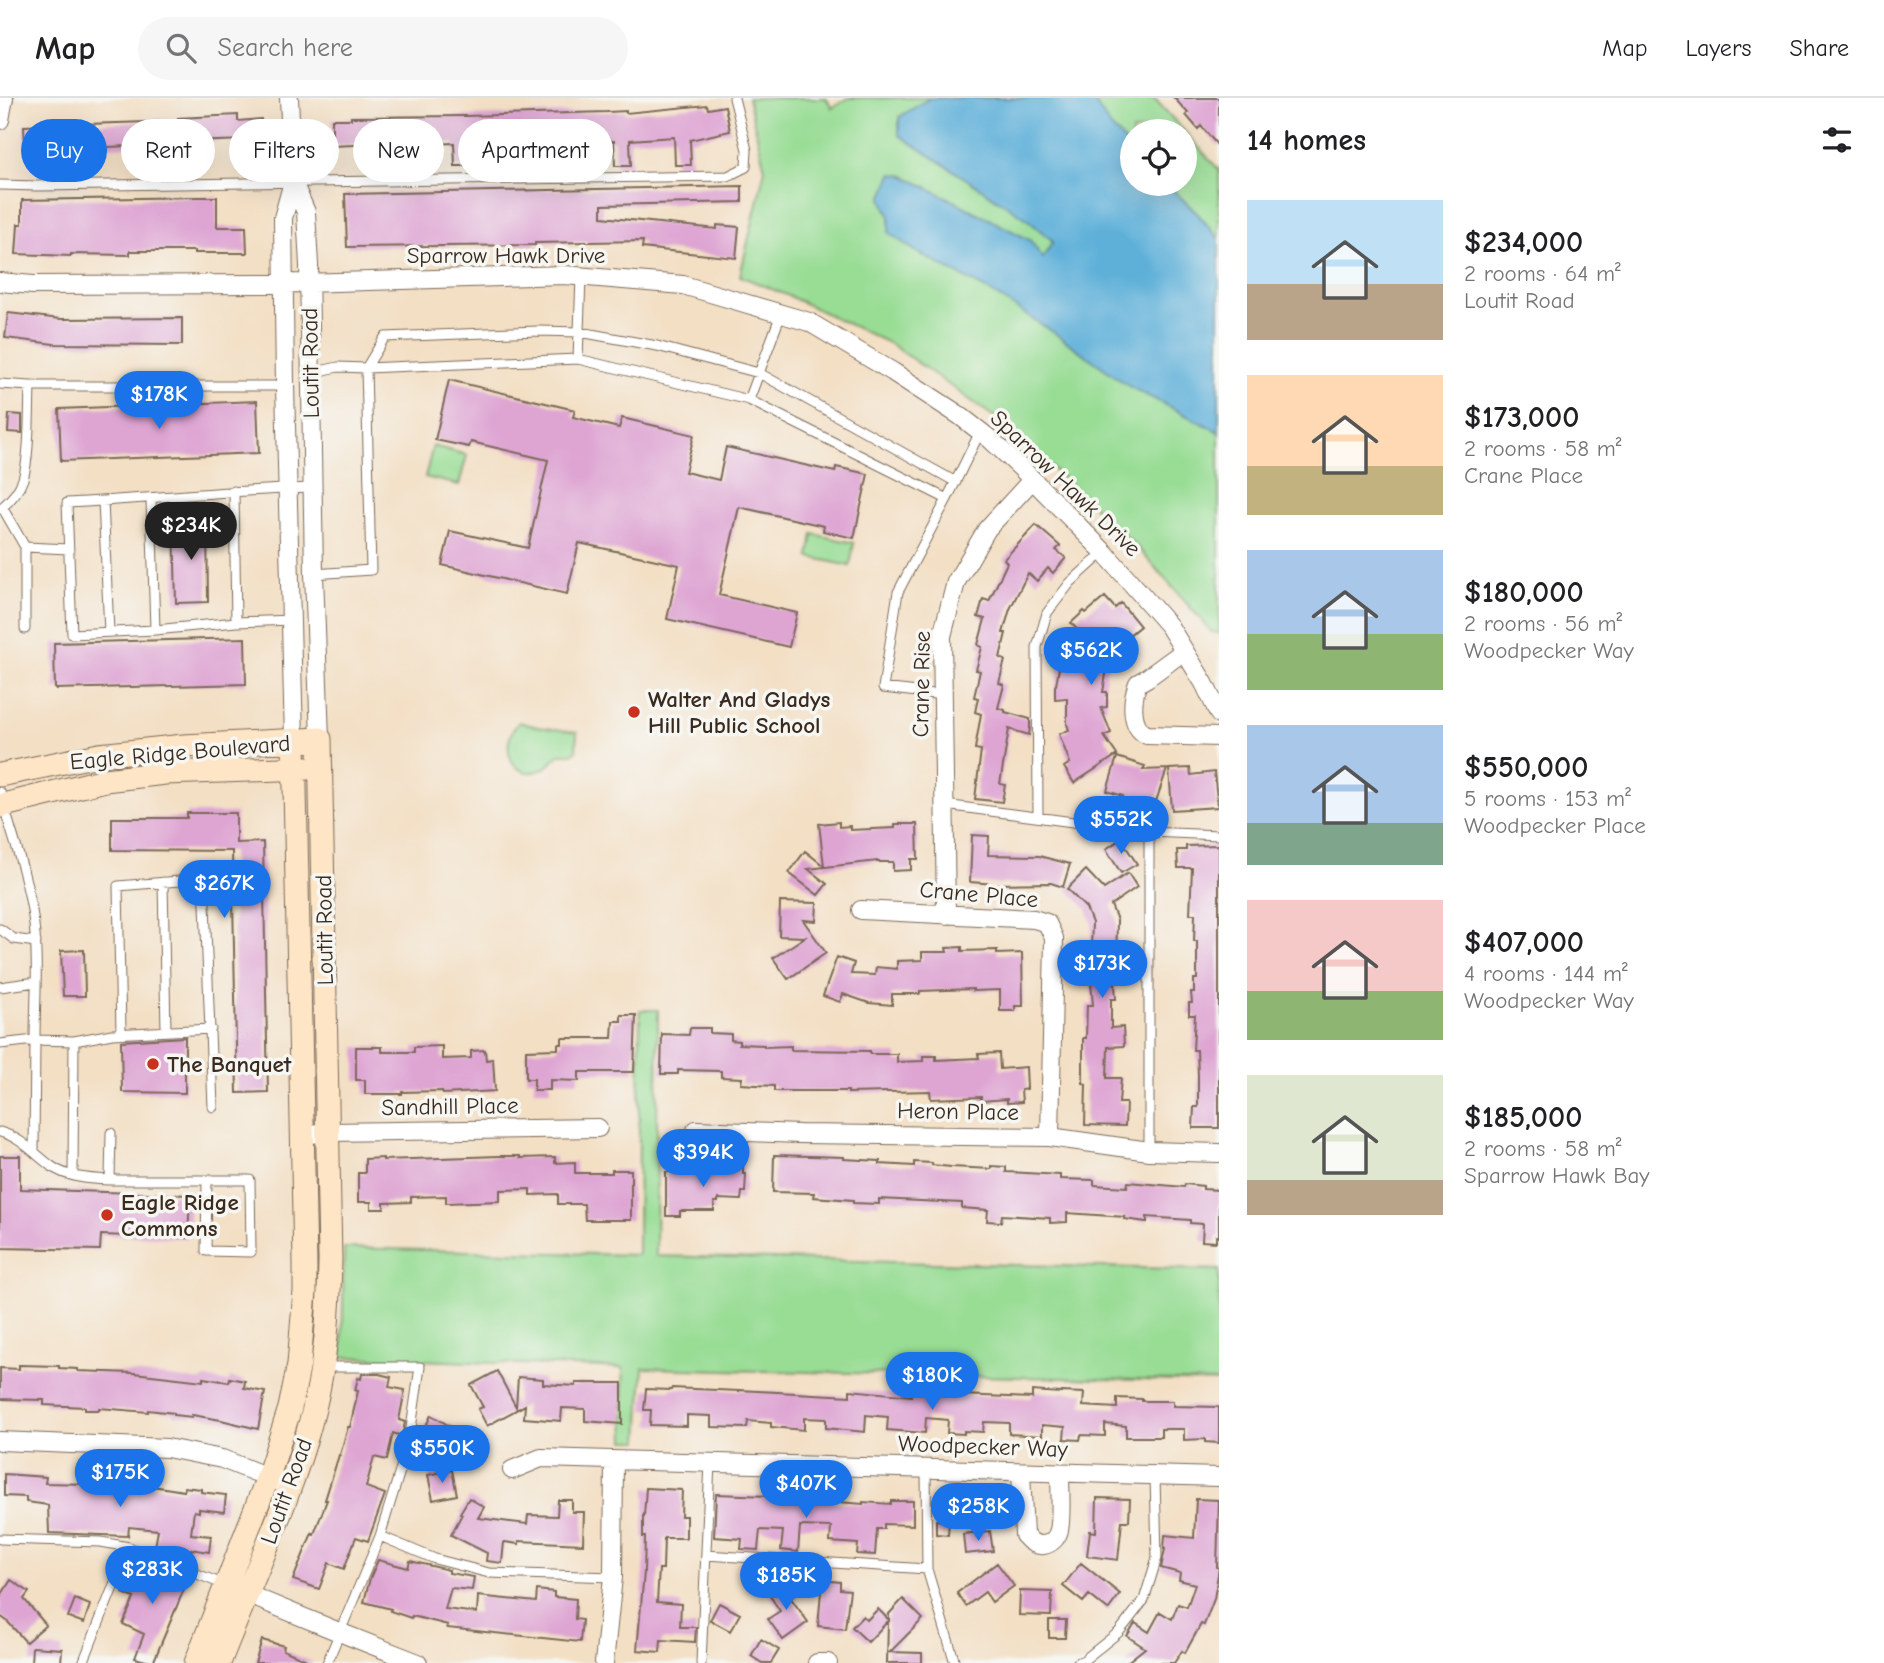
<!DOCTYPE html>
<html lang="en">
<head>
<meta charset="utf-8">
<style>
  :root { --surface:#fff; --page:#f6f6f6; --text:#202124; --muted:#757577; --line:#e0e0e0; --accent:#1a73e8 }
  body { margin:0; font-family:"Comic Neue",sans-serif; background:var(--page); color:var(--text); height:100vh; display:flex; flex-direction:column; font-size:26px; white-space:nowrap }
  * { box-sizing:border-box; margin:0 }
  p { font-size:23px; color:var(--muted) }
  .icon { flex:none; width:38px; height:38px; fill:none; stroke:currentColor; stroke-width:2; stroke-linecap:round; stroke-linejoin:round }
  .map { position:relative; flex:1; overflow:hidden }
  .details { display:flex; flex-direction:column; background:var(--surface); width:665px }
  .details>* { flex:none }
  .hud { position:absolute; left:21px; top:21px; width:665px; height:63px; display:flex; gap:14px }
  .buttons { position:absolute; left:1120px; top:21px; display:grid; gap:14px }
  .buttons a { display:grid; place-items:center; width:77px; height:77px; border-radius:50%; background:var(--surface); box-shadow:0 7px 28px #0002; font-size:35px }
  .price { position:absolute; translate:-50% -60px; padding:0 16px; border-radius:24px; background:var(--accent); color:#fff; font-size:23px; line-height:46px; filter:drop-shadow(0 2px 4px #0008) }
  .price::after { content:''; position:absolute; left:50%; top:42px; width:21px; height:16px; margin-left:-10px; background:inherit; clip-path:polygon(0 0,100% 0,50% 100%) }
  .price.current { background:#222; color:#fff }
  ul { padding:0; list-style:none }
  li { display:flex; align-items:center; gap:21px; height:175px; padding:0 28px }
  li span { display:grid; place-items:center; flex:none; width:196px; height:140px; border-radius:0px; color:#555 }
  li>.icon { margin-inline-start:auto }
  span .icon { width:84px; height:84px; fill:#fffc; stroke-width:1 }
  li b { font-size:30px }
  h2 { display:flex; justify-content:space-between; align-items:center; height:84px; padding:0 28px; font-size:30px }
  .pill { padding:0 24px; border-radius:32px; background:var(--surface); box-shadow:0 7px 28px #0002; font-size:24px; line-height:63px }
  .pill.current { background:var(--accent); color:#fff }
  header { display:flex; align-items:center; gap:42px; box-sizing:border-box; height:98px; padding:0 35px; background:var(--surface); border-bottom:2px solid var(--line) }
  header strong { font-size:33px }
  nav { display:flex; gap:38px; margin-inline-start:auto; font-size:24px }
  .search { width:490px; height:63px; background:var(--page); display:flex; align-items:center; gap:18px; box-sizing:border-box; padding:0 24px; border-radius:38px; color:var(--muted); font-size:26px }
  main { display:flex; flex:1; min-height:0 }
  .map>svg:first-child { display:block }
</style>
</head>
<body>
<header>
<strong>Map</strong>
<div class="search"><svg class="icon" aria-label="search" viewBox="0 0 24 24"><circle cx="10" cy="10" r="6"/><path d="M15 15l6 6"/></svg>Search here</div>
<nav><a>Map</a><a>Layers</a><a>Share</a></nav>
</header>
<main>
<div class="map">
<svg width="1219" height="1565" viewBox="0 0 1219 1565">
  <rect width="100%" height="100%" fill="#f6f6f2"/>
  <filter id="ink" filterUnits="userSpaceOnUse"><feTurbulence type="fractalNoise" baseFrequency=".0143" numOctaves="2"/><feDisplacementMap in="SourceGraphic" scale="14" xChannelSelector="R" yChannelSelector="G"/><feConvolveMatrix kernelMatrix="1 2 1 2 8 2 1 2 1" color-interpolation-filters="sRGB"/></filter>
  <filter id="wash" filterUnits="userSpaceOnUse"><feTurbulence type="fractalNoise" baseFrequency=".00686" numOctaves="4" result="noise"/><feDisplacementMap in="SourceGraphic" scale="28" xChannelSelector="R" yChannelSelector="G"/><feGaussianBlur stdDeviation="1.57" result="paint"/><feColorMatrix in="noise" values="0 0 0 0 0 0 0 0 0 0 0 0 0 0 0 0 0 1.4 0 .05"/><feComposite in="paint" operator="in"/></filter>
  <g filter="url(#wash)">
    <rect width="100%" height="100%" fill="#f3dfc4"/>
    <!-- green -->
    <path fill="#99dd95" stroke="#6a845a" stroke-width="2" d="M748,0H826L832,10L848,0H1154L1184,33H1132V86H1185V34L1219,72V535L1212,534L1138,450L1007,328L891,246L789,198L740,178L765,71Z
      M433,348L467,357L459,387L425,379Z
      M813,436L854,445L850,468L809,459Z
      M519,624L538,629L577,634L576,653L572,656H560C554,661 550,668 543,671C512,686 497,646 519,624Z
      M640,912H658L656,1158L1219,1172V1284L643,1270L639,1343H625L623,1270L342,1259L344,1150L638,1157Z"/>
    <!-- water -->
    <path fill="#5eb0d9" stroke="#4c6d7c" stroke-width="2" d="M930,0H1092L1110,28L1132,51V86H1167L1199,117L1219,141V334L1130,289L1053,234L988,192L918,155L889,135L890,119L882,101L892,76L903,77L1030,142L1043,160L1053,143L1024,119L899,37V19Z"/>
    <g id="blocks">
      <!-- building -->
      <path fill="#dea5d3" d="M1174,0H1219V49L1201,28L1198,31L1186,17L1188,15Z
        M707,7L708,11L725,8L730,33L690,42L691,67H675L674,39L630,42L631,68H615L614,43H610V40L471,46V68H455L454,45L432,46L433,72H416V46H393V71H377V46L332,48V21H351V19L465,18L607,14L626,13V15Z
        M238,17V23L261,21L263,45L246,46V42L130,46V48L108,49V51L66,53H48V51H25L24,28L178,23V20Z
        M742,88V104L602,107V119L717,131V127L739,129L736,160L642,150L643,143L535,145V147L347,149L345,96Z
        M199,99H217V129H246L247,155H194V153H130V157L71,156V158L16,156L18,126H22V102Z
        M8,215L61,221L182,220V247L54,246L5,240Z
        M449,282L575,312L573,319L619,330L622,320L694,337L685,374L719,382L726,349L835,374L836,369L868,376L854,440L823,433L824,428L739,409L719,497L797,515L789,549L667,521L679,467L579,445L567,496L442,467L450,433L528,450L548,362L471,344L469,349L435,342Z
        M257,303L259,355L61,363L59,311Z
        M9,316L22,317V335L8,334Z
        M207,423L208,504L176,505L174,424Z
        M1036,427L1060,448L1056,452L1066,460L1053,475L1048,470L1037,483L1028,475L1010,511L1003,535H1006L1000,560L1005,562L999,585L1004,587L998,610L1005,612V614L1030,621V630L1029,637L1009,631L1000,686L1005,687L1002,704L975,701L981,652L975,651L981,616L975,614L978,600L974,599L980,573L976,572L982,549L978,547L985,521L978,519L983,501L989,503L1007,465L1004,461Z
        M1105,499L1115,510L1121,505L1140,528L1110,553L1103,594H1107V609L1101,610L1111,635L1104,638L1117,657L1074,685L1064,669L1070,665L1059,636L1069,632L1067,626V600L1055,601V588L1056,587L1061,559L1070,561L1072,551L1099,555L1071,525L1084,513L1086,515Z
        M245,540L246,586L55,591L54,545Z
        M1117,659L1145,668L1143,672L1167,671L1153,712L1121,702L1123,698L1107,693Z
        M1190,670L1191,677L1214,674L1218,709L1172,712L1169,671Z
        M187,715H236V745L263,744L268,994L237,995L232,753L112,752V720H187Z
        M839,724V729L850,728V732L895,730V726H917L918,761H911V772L893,773V764H877V763L808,771L827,786L818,797L789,775L805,753L824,768L819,726Z
        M972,737L989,738L988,757L1039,758L1070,766L1063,789L1051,785L996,786L970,784Z
        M1121,741L1137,766L1121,775L1106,751Z
        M1219,747V1030H1193L1194,1009H1198V978L1197,952H1193L1195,917H1189V905H1192L1191,894H1194V881H1197V843H1194L1195,816H1190L1192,770H1178L1177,752H1186V748Z
        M1086,772L1104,791L1128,775L1137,789L1111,807L1117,822L1116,874H1114L1116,901H1111V930L1123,929L1124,948L1108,949L1107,980H1121L1119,1005H1126L1125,1028L1085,1027L1086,986L1083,985V940H1086L1087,907H1093L1090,874L1092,825L1086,810L1067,791Z
        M780,804L817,805L816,823L803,822L826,855L788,881L773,860L805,839L779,838Z
        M962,849V853L997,852V856L1022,855L1023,908H1015V913H1000V892L973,893V891L920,893V896H892V907L869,905L843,896L840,904L823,898L837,859L854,865L851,876L875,877L876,869L897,871V863L922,862V854H947L946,850Z
        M84,852L85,898H63L61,853Z
        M621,917H636L634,974H579V983L550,982V992H534V981H526V952L558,951V946H562V940H612L613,923H621Z
        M690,930H710V935L731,936V942L739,943V946L764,947V949L791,948V952L870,953V956H897V964L923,963V958H936V962L979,960L978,956L999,955L1000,971L1026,969L1027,991L1021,992L1022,1004L1007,1005V1001L981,1003V999L931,1001L930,993L848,995V993H774V988L741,986L742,980L721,979V973L678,972V976H661L662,936L689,937Z
        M185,939V995L122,994L121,943Z
        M442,948V961L471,960V953L485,952L486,962L493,961L495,993L443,996L442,993L402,994V996H365V982H356V949H382V954H414V949Z
        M774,1057L844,1059V1061L880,1063V1066L914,1068V1064L932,1065V1067L951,1069L991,1071V1068L1006,1069V1074L1060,1077V1081L1094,1082V1087L1127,1089L1128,1084L1184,1089L1185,1086L1203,1088V1091L1219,1092V1139L1216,1138V1144L1202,1143L1203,1126L1190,1125V1122L1147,1119V1124L1124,1121L1125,1119L1067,1115V1124L1050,1125V1120L1002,1117L1001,1124L987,1123L988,1112L962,1110V1105L879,1101V1106L853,1105V1102L813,1099L814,1095L773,1094Z
        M0,1058H20V1091L190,1097L188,1140L101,1137L100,1152L0,1150Z
        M499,1058H520V1060L555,1059V1065L575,1064V1075H612V1072H631V1122H585L584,1106H558V1096L530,1097V1091L500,1092V1103L446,1105V1098L411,1099V1104L384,1105V1111H371V1104H358V1075H365V1061L383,1060V1062Z
        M728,1066L743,1067V1076H746L745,1094H742L741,1102L718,1101V1104H714V1113H680V1118H666V1074H727Z
        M19,1267L59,1268V1270L78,1271V1273L134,1275L203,1283V1280L229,1284L230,1280L245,1283L244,1290L265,1294L258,1331L221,1322L192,1317V1319L174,1317V1315L148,1312V1314L99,1310V1312H85V1309L44,1307V1302L0,1301V1270L19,1271Z
        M497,1273L516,1309L518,1279L543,1281V1286L576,1288V1285H622V1326L585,1323V1311L562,1310L561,1323L524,1320L525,1307L487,1328L478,1311L483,1309L471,1287Z
        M362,1276H379L391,1279L389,1289L405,1292L399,1322L405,1324L403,1335L402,1338L393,1335L387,1362L374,1359L366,1389L385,1396L368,1443L356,1439L344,1471L329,1465L319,1491L293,1482L312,1435L314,1436L327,1402H325L339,1357H340L348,1329H350L358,1293L355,1292L358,1280L361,1281Z
        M672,1290L739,1293V1292L850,1298V1292L911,1298V1293L962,1296V1297L1032,1300V1293L1061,1295V1294L1084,1295L1083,1308L1117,1310V1300L1142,1301V1303H1173V1308L1219,1309V1345L1205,1344V1341L1184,1342V1331H1161V1339H1126V1328L1105,1326V1338L1081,1337L1080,1342L1064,1341L1065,1329L1042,1327V1338L1009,1336V1325L984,1324L983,1334L964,1333V1336L947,1335L948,1322L926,1320L925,1335L887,1332L888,1319L866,1317L865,1334L826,1330V1321L804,1320V1332L771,1329V1325L748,1323L747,1330L711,1329V1318L687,1317V1328L650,1327L651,1312H644L646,1291L671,1292Z
        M431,1317L472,1341L464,1354L446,1345L450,1363L422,1350L432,1333L425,1330Z
        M452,1372L457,1397L433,1402L428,1377Z
        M4,1376L46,1379L45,1385L88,1386V1382L133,1387L134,1382L153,1383L152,1388L184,1393V1389L201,1391V1394L226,1397L224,1414L199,1411V1414L194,1413L191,1436L211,1438L209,1454L191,1451V1457L174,1455L175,1452L155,1449L158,1432L129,1429L128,1438L49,1435L48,1407L26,1404V1399L4,1398Z
        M646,1390L682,1392L681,1418H686V1440H664L663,1471H659L657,1504L681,1506L680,1529H696L695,1544L661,1542L660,1554L637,1552L644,1474L645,1439H643V1418H644Z
        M716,1396L768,1398V1400L826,1401V1403L863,1406V1404L891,1406V1403H913V1427L884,1426V1431H877L875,1457L857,1456L858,1446L830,1444L831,1429L800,1428L798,1454L781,1452L783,1433L760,1432L758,1452L741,1451L742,1441L714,1439Z
        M469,1400L484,1409L478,1420L527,1426L528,1417L557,1418L558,1402H572V1414H584L583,1446L519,1443V1446L504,1444L502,1465L486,1463L487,1455L451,1437L462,1416L460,1415Z
        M1097,1400L1130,1401L1129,1423H1122L1118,1462L1087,1458L1090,1433L1096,1434Z
        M1196,1401L1219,1402L1217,1469L1219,1470L1214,1501L1204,1527L1201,1526L1185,1555L1182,1553L1174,1565H1126L1145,1550L1127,1538L1135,1525L1149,1534L1160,1514L1172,1521L1178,1506L1187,1509L1195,1486L1179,1482L1180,1475L1161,1470L1165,1451H1164L1165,1437L1194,1440Z
        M936,1422L949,1423L948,1437L936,1436Z
        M990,1433L993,1453L965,1456L963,1436Z
        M378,1462L408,1470L410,1463L449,1472V1475L474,1479L472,1492L451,1490L445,1511L477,1515L478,1498L536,1504L537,1492L554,1494V1499L576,1501L575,1521L582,1522L580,1544L447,1530L448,1527L412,1518L411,1520L390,1513L391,1511L364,1504L370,1480Z
        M136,1463L187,1484L153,1565L135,1560L144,1536L123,1526L134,1500L123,1495Z
        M997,1465L1014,1488L992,1504L985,1494L966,1508L957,1495Z
        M1081,1465L1120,1496L1108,1512L1089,1497L1083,1504L1063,1488Z
        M11,1482L29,1494L24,1501L46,1527L26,1544L7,1523L0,1518V1499Z
        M822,1482L840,1484V1491L850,1492L845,1531L818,1528Z
        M786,1483L795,1496L790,1499L808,1524L783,1542L768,1521L780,1513L768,1495Z
        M1020,1493L1052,1494L1051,1518L1019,1517Z
        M75,1501L90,1507L84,1525L68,1519Z
        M903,1501L923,1521L890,1554L922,1555V1565H887L888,1523L868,1544L852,1529L863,1518L867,1522L878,1511L889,1522V1516Z
        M719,1505L740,1516L730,1533L710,1522Z
        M1049,1522H1066L1065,1540H1049Z
        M761,1541L779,1552L771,1565H762L751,1558Z
        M262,1542L284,1548L283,1552L314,1565H255Z
        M32,1549L62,1551L61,1565H31Z"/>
    </g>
  </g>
  <g filter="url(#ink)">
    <use href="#blocks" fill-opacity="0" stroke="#7b6958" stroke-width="2"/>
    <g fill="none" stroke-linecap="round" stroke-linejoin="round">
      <defs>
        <path id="lane" d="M0,87L38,88L728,78L746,69L747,52L734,0
          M578,261L581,179
          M311,275L338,269L366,270L578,261L749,302L947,401L898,494L883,590L943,597
          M0,286L30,288H285
          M749,302L781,216
          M234,393L236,524
          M151,401L155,532
          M947,401L980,334
          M103,403L109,534
          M2,409L25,449L69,451
          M0,411C10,403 19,393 23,381C30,357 29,314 30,288
          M314,476L371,472L366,270L385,239L538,233L580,234L657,248L759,275L956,384
          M292,522L236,524L155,532L72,536L67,405C149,401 231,392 313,390
          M25,531V449
          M0,694C11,735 27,776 33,819C39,859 35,901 35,942L74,943L112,936L211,931
          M945,707L1149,734L1219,737
          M1038,719L1037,549L1047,515L1070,485L1104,454
          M163,784L166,933
          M0,831L14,841L36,844
          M0,889L36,884
          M121,935L118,788L204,781L213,1009
          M0,946L35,942L34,1053
          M0,1034C20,1039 35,1056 51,1068C67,1080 91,1081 110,1082
          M111,1035L110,1082H250L251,1154L206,1153L207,1082
          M1149,1053V734
          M73,1077L74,943
          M325,1269H420L409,1344L380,1438L327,1565
          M926,1370L927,1471L955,1565
          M380,1438L435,1461L489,1475L613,1479
          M0,1441L101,1444L129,1449L225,1487
          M706,1457L927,1471
          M83,1565L129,1449
          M701,1565L710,1364
          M1077,1565L1084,1562L1119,1534L1144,1502L1157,1460L1155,1378"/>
        <path id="street" d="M289,0L293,84L283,120L285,288L294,642
          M0,22L4,0
          M293,84L306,114L309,167L314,476L320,641
          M0,184L33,187L270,186L564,177L683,187L809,224L893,274L959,317L990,341L1022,371L1104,454L1169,528L1204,585L1219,616
          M1184,553L1147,580L1138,585C1132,600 1129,629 1147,637L1219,639
          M861,812L1034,821L1047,825L1054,840L1050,1039
          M946,817L942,538L956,484L987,431L1032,382
          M696,1032L800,1036L1050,1039L1149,1053L1219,1055
          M302,1037L328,1034L598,1030
          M0,1343L167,1350L222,1361L278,1383
          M512,1372L541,1360L1219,1379
          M1021,1374L1024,1437C1029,1443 1035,1448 1043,1447C1051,1446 1057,1440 1059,1432C1062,1419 1060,1390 1060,1375
          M237,1492L339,1534L418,1565
          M604,1565L613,1479L614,1362
          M817,1565H828"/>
        <path id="secondary" d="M0,677L99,657L184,648L320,641L330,1161C329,1213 326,1264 313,1315C291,1401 251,1482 219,1565
          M0,708L105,682L165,675L308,670
          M196,1565L268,1379L290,1310L299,1266L305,1193V1165L294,642"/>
      </defs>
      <!-- lane casing -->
      <use href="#lane" stroke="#7b6958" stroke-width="11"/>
      <!-- street casing -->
      <use href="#street" stroke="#7b6958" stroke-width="20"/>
      <!-- secondary casing -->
      <use href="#secondary" stroke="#7b6958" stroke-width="25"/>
      <!-- lane -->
      <use href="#lane" stroke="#fff" stroke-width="9"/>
      <!-- street -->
      <use href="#street" stroke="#fff" stroke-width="18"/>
      <!-- secondary -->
      <use href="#secondary" stroke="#fde5c5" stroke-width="23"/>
    </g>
  </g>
  <!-- markers -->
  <g fill="#c8321e" stroke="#f6f6f2" stroke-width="2.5">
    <circle cx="634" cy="614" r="7"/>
    <circle cx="153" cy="966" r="7"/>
    <circle cx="107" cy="1117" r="7"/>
  </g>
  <g text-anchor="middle" stroke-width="7" stroke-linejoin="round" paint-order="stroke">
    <!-- street labels -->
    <g font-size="23" fill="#3b2a1e" stroke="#f6f6f2">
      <text x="506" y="165">Sparrow Hawk Drive</text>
      <text transform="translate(310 265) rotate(-91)" y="8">Loutit Road</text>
      <text transform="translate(1066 385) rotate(44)" y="8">Sparrow Hawk Drive</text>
      <text transform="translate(921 586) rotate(-89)" y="8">Crane Rise</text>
      <text transform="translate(180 654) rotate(-5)" y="8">Eagle Ridge Boulevard</text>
      <text transform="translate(979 796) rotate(5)" y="8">Crane Place</text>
      <text transform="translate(324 832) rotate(-91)" y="8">Loutit Road</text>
      <text transform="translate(450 1008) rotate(-1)" y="8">Sandhill Place</text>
      <text transform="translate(958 1013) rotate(1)" y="8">Heron Place</text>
      <text transform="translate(983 1348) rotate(2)" y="8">Woodpecker Way</text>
      <text transform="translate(286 1393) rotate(-70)" y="8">Loutit Road</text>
    </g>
    <!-- poi labels -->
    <g font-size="23" font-weight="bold" fill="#3b2a1e" stroke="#f6f6f2" text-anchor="start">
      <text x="648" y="609">Walter And Gladys<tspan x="648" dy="26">Hill Public School</tspan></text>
      <text x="167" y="974">The Banquet</text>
      <text x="121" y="1112">Eagle Ridge<tspan x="121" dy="26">Commons</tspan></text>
    </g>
  </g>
</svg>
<div class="buttons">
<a><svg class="icon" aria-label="locate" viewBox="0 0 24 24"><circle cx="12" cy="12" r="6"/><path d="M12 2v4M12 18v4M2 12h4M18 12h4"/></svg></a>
</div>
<b class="price" style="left:159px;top:333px">$178K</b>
<b class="price current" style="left:191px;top:464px">$234K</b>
<b class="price" style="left:1091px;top:589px">$562K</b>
<b class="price" style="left:1121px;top:758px">$552K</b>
<b class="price" style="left:224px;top:822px">$267K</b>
<b class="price" style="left:1102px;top:902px">$173K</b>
<b class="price" style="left:703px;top:1091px">$394K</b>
<b class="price" style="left:932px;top:1314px">$180K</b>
<b class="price" style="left:442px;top:1387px">$550K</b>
<b class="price" style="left:120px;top:1411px">$175K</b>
<b class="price" style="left:806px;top:1422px">$407K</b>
<b class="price" style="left:978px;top:1445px">$258K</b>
<b class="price" style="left:152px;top:1508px">$283K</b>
<b class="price" style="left:786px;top:1514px">$185K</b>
<div class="hud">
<a class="pill current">Buy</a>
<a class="pill">Rent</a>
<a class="pill">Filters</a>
<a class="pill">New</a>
<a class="pill">Apartment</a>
</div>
</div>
<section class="details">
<h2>14 homes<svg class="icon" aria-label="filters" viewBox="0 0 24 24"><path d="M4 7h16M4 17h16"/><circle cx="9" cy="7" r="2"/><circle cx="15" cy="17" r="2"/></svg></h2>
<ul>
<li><span style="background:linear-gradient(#bfe0f5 60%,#b9a48a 0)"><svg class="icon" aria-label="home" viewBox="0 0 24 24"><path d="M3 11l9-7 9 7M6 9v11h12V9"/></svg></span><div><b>$234,000</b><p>2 rooms · 64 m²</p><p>Loutit Road</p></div></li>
<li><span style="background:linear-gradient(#ffd9b3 65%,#c2b280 0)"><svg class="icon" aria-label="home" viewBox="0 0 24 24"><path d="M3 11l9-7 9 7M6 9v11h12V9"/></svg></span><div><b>$173,000</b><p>2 rooms · 58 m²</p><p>Crane Place</p></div></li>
<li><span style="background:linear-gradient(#a9c7e8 60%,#8fb573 0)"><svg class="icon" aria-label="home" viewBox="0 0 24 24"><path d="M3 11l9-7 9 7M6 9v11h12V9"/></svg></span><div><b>$180,000</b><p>2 rooms · 56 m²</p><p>Woodpecker Way</p></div></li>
<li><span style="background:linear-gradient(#a9c7e8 70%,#7fa58c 0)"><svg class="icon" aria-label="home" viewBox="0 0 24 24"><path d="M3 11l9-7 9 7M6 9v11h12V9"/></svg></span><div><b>$550,000</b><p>5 rooms · 153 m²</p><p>Woodpecker Place</p></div></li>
<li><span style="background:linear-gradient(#f6c9c9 65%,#8fb573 0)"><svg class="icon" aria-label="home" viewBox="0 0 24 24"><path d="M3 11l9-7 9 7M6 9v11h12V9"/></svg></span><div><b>$407,000</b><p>4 rooms · 144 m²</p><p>Woodpecker Way</p></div></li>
<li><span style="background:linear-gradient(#dfe7d0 75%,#b9a48a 0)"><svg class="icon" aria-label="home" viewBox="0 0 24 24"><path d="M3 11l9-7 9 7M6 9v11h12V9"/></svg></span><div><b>$185,000</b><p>2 rooms · 58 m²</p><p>Sparrow Hawk Bay</p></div></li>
</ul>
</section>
</main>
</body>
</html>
